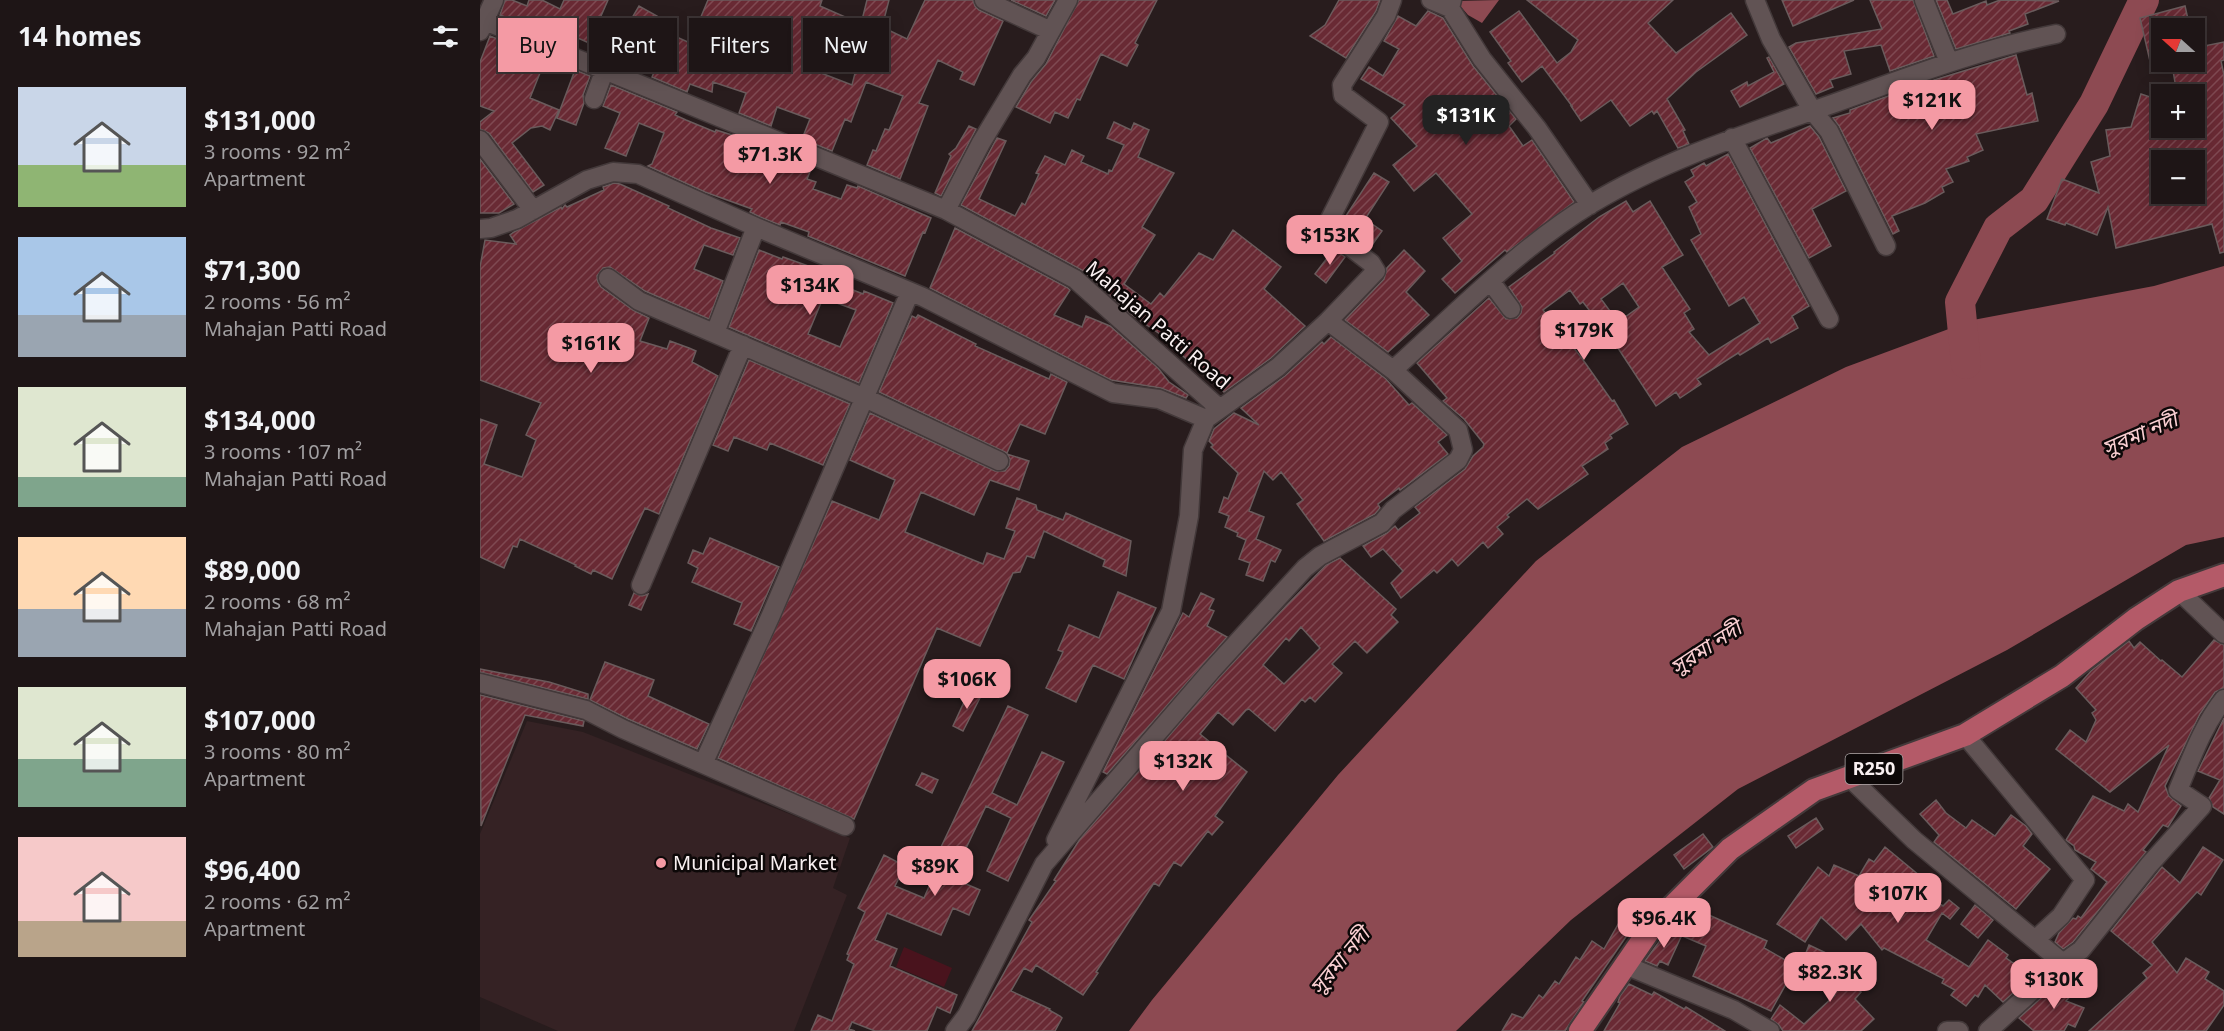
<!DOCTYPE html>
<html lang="en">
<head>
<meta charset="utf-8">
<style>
  :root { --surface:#1e1516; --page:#2b2223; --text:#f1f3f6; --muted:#a19fa1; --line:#3c3435; --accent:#f49aa4 }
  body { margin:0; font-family:"Noto Sans","Noto Sans Bengali",sans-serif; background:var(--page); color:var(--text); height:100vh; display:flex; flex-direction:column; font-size:22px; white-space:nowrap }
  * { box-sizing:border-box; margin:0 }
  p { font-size:20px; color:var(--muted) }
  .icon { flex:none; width:33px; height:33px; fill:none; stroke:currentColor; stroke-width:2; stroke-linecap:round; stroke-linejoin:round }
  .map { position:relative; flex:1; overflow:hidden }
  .sheet { display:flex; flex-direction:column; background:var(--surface); width:480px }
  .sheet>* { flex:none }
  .hud { position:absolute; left:18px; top:18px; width:570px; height:54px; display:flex; gap:12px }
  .needle { width:39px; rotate:291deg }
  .buttons { position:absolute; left:1671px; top:18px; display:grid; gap:12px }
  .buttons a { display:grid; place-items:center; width:54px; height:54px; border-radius:0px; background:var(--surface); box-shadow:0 3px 15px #0003,0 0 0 2px var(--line); font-size:30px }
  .price { position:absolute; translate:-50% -51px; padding:0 14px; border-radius:12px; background:var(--accent); color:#111; font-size:20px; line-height:39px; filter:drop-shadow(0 2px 3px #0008) }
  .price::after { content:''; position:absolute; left:50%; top:36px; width:18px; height:14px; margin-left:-9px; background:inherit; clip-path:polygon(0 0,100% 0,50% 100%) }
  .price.active { background:#222; color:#fff }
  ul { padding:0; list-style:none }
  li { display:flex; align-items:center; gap:18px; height:150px; padding:0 18px }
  li span { display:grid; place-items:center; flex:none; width:168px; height:120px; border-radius:0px; color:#555 }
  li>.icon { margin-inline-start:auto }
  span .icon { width:72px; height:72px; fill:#fffc; stroke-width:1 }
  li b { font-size:26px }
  h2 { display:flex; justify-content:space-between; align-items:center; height:72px; padding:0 18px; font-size:26px }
  .pill { padding:0 21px; border-radius:0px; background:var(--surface); box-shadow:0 3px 15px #0003,0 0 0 2px var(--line); font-size:21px; line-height:54px }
  .pill.active { background:var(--accent); color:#111 }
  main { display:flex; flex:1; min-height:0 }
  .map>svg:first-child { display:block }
</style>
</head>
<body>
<main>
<section class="sheet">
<h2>14 homes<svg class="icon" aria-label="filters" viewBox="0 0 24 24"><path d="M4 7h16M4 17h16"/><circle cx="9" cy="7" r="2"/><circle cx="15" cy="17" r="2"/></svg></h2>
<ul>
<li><span style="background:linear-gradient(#c9d6e8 65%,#8fb573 0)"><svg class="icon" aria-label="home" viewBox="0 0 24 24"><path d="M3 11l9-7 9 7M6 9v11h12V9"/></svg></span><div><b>$131,000</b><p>3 rooms · 92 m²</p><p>Apartment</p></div></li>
<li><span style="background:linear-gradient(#a9c7e8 65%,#9aa5b1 0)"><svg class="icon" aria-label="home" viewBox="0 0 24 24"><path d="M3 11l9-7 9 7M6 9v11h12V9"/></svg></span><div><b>$71,300</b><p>2 rooms · 56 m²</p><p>Mahajan Patti Road</p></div></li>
<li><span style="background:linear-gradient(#dfe7d0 75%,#7fa58c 0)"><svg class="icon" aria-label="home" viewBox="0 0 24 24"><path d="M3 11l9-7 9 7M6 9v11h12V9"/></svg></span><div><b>$134,000</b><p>3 rooms · 107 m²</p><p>Mahajan Patti Road</p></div></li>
<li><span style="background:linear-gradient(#ffd9b3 60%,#9aa5b1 0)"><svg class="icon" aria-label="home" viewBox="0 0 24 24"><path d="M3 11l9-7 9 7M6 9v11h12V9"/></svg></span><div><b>$89,000</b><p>2 rooms · 68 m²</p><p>Mahajan Patti Road</p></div></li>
<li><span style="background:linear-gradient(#dfe7d0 60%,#7fa58c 0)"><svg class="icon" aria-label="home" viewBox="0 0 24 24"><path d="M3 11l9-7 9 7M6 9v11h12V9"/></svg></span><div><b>$107,000</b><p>3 rooms · 80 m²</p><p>Apartment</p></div></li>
<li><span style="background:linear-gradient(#f6c9c9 70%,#b9a48a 0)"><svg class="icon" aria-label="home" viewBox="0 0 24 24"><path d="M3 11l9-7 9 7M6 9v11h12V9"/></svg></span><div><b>$96,400</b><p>2 rooms · 62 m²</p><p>Apartment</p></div></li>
</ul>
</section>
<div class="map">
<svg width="1744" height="1031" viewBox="0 0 1744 1031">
  <defs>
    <pattern id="building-hatch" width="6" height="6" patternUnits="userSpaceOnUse" patternTransform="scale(1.5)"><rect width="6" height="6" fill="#692a34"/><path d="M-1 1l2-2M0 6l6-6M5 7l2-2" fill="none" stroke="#7f4952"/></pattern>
  </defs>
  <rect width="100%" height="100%" fill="#281c1d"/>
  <!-- built -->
  <path fill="#352224" d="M47,721L103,732L370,838L353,888L367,895L314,1031H78L0,997V834Z"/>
  <!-- garden -->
  <path fill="#49131d" d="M424,947L472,968L464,987L416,967Z"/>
  <!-- water -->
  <path fill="#8d4a52" d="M1019,0L1002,23L988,15L976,1Z
    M1744,266V537L1706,545L1527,650L1258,789L1091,920L976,1031H649L672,1000L858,775L1056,561L1202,447L1366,367L1493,320L1674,286Z"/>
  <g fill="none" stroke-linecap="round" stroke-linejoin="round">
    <!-- river -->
    <path stroke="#8d4a52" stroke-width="30" d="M1486,364L1480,302L1518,228L1554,200L1614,104L1664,0"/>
  </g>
  <!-- building -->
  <path fill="url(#building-hatch)" stroke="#6a5b5c" stroke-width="1.5" fill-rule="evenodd" d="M25,0H32L47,6L49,0H62L80,9L84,0H128L109,43L89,34L87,40L75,35L74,37L20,15Z
    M228,0H342L340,6L381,24L387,0H409L402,27L427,39L445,0H493L495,6L499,10L523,21L494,85L480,79L483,72L458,60L439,103L448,106L420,179L387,165L393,150L396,151L405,129L409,130L423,96L386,82L371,122L365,119L352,151L322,139L330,119L297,107L291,126L259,113L266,93L233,82L232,92L210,84L207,92L172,77L180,58L151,46L162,23L152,18L159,6L177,16L172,26L210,43ZM346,34L381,50L372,85L341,73L343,68L334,65Z
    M531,0H575L566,16Z
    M599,0H677L655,43L658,45L647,66L621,54L600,100L597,99L588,118L575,112L570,123L536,107L551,82L566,64Z
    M859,0H900L896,11L866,58L830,36L845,25Z
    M1047,0H1193L1168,23L1196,53L1251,13L1267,35L1216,72L1187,99L1205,130L1203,131L1209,144L1198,148L1177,111L1174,114L1172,111L1150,126L1131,100L1101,121L1091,106H1092L1062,66L1042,82L1028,63L1031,61L1010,32L1039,11L1077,63L1091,52L1098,40Z
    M1302,0H1374L1313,26Z
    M1390,0H1433L1454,56L1410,71L1401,45L1364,51L1371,74L1350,80L1353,87L1336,94L1309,47L1316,43L1402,29Z
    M1456,0H1467L1473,14L1506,1L1507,5L1520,0L1579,1L1545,14L1548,24L1529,31L1530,33L1476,49Z
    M1705,6L1710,28H1682V58L1670,61L1660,18Z
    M948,11L963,18L993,66L1036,119L1029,126L1043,146L1052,140L1094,202L1027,252L1025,250L975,293L962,279L982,261L963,238L992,214L956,173L934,191L913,165L937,146L911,118L925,105L881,79L889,67L903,76L919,49L904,41L918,16L936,26Z
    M10,36L66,58L50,98L79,110L70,130L62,126L51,128L32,143L64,185L53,192L9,133L0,129V122L14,111L0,106V62Z
    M1744,42V60L1741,61L1744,75V252L1740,253L1732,224L1636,248L1628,207L1617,235L1586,223L1585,225L1567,219L1582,179L1619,193L1611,162L1630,156L1626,130L1651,127L1661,94L1682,101V128H1714V91L1697,94L1692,65L1714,62V48ZM1714,153V194H1682V157Z
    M1536,55L1547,95L1552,93L1558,121L1496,134L1503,150L1487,157L1489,161L1466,169L1473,182L1462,187L1464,192L1445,203L1412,216L1419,231L1413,234L1359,126L1353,118L1370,113V110L1441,84Z
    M1289,57L1304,84L1260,107L1251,91L1267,82L1268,86L1294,72L1287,58Z
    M95,70L110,76L103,95L104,103L96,125L77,118Z
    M131,85L197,112L195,115L206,120L235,132L236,130L252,135L332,167L327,179L336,182L333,189L361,199L367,185L377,188L378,186L451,218L445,233L443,232L425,276L328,236L329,232L301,222L300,225L280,217L270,212L272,209L225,192L168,166L172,164L184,133L159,123L146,156L125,148L140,113L123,106Z
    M634,122L651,130L654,123L669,130L658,157L694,173L662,227L675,235L644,284L671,304L680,293L684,297L719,253L733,260L753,230L801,267L784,289L825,326L791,358L744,392L694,348L696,345L652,315L602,270L481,205L517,138L526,141L499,199L535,216L542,203L545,205L559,174L556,173L565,156L585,165L592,150L604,156L601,162L628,174L629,170L632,171L644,145L627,138Z
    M489,126L496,129L461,196L455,193L471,156L469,154L476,148Z
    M1330,126L1339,137L1366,191L1332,209L1351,246L1329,258L1270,148L1287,138L1291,143Z
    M1248,154L1329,306L1312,316L1318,328L1291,343L1288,338L1260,355L1258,353L1217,379L1221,384L1200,398L1196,392L1176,406L1136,345L1103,302L1100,304L1090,290L1063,310L1101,357L1132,401L1134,400L1148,424L1130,435L1132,438L1125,443L1128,449L1102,466L1108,474L1058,509L1047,499L1027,515L1029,517L1017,527L1023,534L1008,548L1003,542L978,566L972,559L957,573L954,570L921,598L911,583L923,571L903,549L891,557L883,546L907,533L915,526L918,530L940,513L935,507L985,469L993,456L1003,447L1004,444L984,419L963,401L967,398L937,363L1009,298L1026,319L1037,318L1041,313L1042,307L1029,287L1075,253L1074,252L1119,217L1146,201L1153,212L1170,201L1203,255L1182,267L1210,309L1204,313L1214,329L1209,332L1229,355L1280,323L1264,297L1249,306L1211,240L1221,234L1209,207L1217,202L1205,182L1214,176L1211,170L1224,163L1226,166ZM1143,283L1159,307L1138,322L1121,299Z
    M0,159L34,204L19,213H0Z
    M894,173L909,182L885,219L902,231L890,248L860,225Z
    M134,183L140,184L189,206L188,208L231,228L260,238L253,255L224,245L214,269L243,281L229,319L165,291L130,267L123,268L117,276L118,282L121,287L153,310L169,318L160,341L187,349L190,341L209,348L216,351L212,362L238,376L179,514L165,508L132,579L113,570L111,574L95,566L96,565L40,539L37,547L33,546L24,568L0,557V419L17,425L4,464L42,477L56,440L46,435L61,403L0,380V267L5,240L36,244L30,235L34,232L81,207L82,209L85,205L87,207L124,190L123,187Z
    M475,228L588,288L590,290L574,315L602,327L606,316L630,326L678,368L689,382L708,395L706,398L681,388L631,380L450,288Z
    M854,249L865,257L846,283L835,274Z
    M279,250L302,259L303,257L345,272L343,278L383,294L384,291L413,303L379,383L249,327ZM343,298L376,310L360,347L328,334Z
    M924,250L945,271L926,292L949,315L908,352L865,320L904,279L907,268Z
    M438,315L496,344L495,346L569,379L571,374L587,382L565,434L540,424L527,453L399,392L432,316L436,318Z
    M851,337L906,379L929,405L932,403L967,435L958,442L968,454L920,490L919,488L898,504L900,508L895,514L844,541L817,504L823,500L801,472L793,480L784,471L769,511L784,517L776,539L801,550L795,562L791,560L783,581L766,575L770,563L759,559L766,540L757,536L758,533L745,527L749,516L739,512L744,497L748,499L758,473L731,447L733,445L729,441L734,429L754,413L779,425L761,408L805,376L842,342L844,344Z
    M269,360L370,404L343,465L290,443L287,450L254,437L248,451L233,445Z
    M390,413L515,471H525L529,466L530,459L527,454L549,461L539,490L510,480L494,515L441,492L425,532L503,564L507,553L524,559L535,531L526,528L537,498L556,505L557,510L583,520L586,513L651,541L646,576L623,566L625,560L564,531L554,558L547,556L540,572L533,573L500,646L457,628L374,819L238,758L352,501L399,520L415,480L370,460Z
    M230,538L299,567L271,631L254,624L262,603L212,582L218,568L208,563L213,550L223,554Z
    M860,558L916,609L911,615L918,622L887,653L875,641L852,664L862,673L835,702L830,697L825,702L822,699L795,731L769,709L766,710L753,725L738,712L720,734L767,772L735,816L743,822L732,835L728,831L701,866L694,862L679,886L674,883L616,972L618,973L603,995L556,965L552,972L544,968L531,991L570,1009L569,1010L580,1016L582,1018L575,1031H492L552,922L549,920L576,881L574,880L600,839L739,678L806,606L846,565ZM821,627L840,648L804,684L783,665L806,638L809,641Z
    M638,592L676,608L644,679L613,665L596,702L566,688L583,652L578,650L589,625L619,638Z
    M154,593L162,596L168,594L161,610L149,605Z
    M721,593L734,599L729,609L734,611L727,626L747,637L627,774L623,772L701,617L703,613L709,617Z
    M1734,640L1744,645V688L1735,692L1720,714L1685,786L1689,796L1701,806L1688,827L1683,825L1663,850L1666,852L1593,942L1583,949L1575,942L1579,933L1593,918L1596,919L1598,916L1601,918L1627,882L1611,869L1616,862L1595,850L1594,846L1586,840L1613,796L1644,811L1648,804L1658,812L1689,745L1630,792L1576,749L1590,730L1606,742L1616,720L1612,713L1616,710L1596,688L1611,671L1649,641L1654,648L1660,642L1681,661L1682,660L1702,677Z
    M125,662L174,680L168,696L229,724L217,749L148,719L110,700Z
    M0,669L69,682L108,694V699L0,672Z
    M490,689L502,694L483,731L473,726Z
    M0,695L104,721L103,726L45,715L1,826Z
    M528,706L548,715L512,793L537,805L562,752L584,762L528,881L507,871L531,818L506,806L472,878L500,890L489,915L473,908L461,935L407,913L395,940L417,949L410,966L477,995L470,1013L457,1007L447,1031H395L372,1022L369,1029L375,1031H331L338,1015L352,1021L374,964L367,960L369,955L367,954L385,912L378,908L404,855L425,866L415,886L444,898L457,868L452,866Z
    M1744,718V814L1733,807L1729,798L1740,780L1718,771Z
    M442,773L458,780L452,793L436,785Z
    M1456,800L1466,813L1486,828L1492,820L1515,836L1531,815L1546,826L1552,834L1543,846L1570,869L1536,909L1454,842L1459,835L1440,814Z
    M1336,818L1343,829L1316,848L1308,836Z
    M1223,834L1233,847L1204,869L1194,855Z
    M1405,847L1446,881L1440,891L1463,906L1469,900L1479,908L1470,919L1462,913L1446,940L1489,967L1508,940L1528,955L1526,958L1552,976L1523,1002L1505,985L1498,997L1495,995L1486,1006L1471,995L1475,990L1462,983L1464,979L1404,948L1402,950L1381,924L1366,940L1341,917L1325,942L1297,924L1338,867L1349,876L1354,865L1379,876L1389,859L1394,862Z
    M1723,847L1743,860L1721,895L1717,892L1672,942L1697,973L1706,958L1729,972L1725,979L1744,991V1005L1726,1031H1609L1667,978L1663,973L1672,965L1631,931L1682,867L1700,883Z
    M1495,905L1513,920L1498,938L1481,924Z
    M1211,907L1287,941L1284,948L1316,966L1291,1011L1213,976L1226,946L1198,934Z
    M1140,921L1152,928L1102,1001L1104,1002L1085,1031H1022L1032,1014L1043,1018L1059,995L1063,998L1075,981L1079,984L1096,957L1100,960L1112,941L1124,949Z
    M1187,931L1201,937L1188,965L1180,961L1177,966L1165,961Z
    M1329,945L1348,954L1378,979L1373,985L1381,992L1375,999L1394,1019L1381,1031H1303L1299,1025L1291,1019L1300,1005L1324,1024L1355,995L1348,989L1361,975L1324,958Z
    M1583,978L1596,989L1586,1001L1604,1008L1595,1027L1588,1024L1584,1031H1554L1539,1018Z
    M1149,984L1172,995L1174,992L1204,1009L1206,1007L1245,1031H1124L1140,1003L1138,1002L1140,996Z"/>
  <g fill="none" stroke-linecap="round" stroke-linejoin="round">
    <defs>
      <path id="minor" d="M504,0L571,31
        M951,0L970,8
        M972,0L970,8L1002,59L1057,128L1110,205
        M1275,0L1291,39L1332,110L1349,131L1406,246
        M1444,0L1469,62
        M0,19L466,210L595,279L740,409L726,419L713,450L709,516L691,611L576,840
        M0,31L14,0
        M114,99L125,69
        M1252,138L1349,319
        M0,140L53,210
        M466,210L501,143L542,75L556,58L588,0
        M0,229L11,228L37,219L107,180L133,172L158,174L276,227L443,297L633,393L679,399L726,419
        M128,278L159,301L385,398L519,461
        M1011,282L1031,309
        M848,321L913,370
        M235,333L276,227
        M740,409L798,367L848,321L896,271L891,263L847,229L848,223L899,122L863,95L862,85L906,16L912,0
        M161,585L263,345
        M1699,591L1744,634
        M0,683L106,710L143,729L223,764L291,615L430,292
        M1485,735L1605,880L1581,916L1555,940
        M223,764L365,826
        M1369,777L1434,840L1583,963L1508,1031
        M1583,963L1601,950L1669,865L1722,806L1698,790C1711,759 1723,725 1744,699
        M1145,965L1254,1010L1290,1031
        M475,1031L487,1015L564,864L731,671L825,568L840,556L902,523L913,510L978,460L983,450L978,430L913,370C975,314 1040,247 1111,204C1187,158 1272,132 1355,103C1428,77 1500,49 1576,34
        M1467,1031H1479"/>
      <path id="major" d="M1100,1031L1171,928L1250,849L1334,790L1485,735L1582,676L1656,619L1699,591L1744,575"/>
    </defs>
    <!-- minor casing -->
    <use href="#minor" stroke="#43393a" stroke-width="21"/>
    <!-- major casing -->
    <use href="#major" stroke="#43393a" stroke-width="26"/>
    <!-- minor -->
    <use href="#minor" stroke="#615354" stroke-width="18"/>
    <!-- major -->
    <use href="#major" stroke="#b45a68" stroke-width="22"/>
  </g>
  <!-- markers -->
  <circle fill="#f49aa4" stroke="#0d0808" stroke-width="2" cx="181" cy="863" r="6"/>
  <g text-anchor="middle" stroke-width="5" stroke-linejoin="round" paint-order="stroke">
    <!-- shield labels -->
    <rect fill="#0d0808" stroke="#b2aaab" stroke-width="1.5" x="1365.5" y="754" width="57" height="30" rx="4.5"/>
    <g font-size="18" font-weight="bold" fill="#f9f0f1">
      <text x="1394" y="775">R250</text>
    </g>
    <!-- street labels -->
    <g font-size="20" fill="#f9f0f1" stroke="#0d0808">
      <text transform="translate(678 325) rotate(41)" y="7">Mahajan Patti Road</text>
    </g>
    <!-- poi labels -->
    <g font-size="20" fill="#f9f0f1" stroke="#0d0808" text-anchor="start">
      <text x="193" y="870">Municipal Market</text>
    </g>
    <!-- water labels -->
    <g font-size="21" font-style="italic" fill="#fbd0d3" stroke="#0d0808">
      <text transform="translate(1660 434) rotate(-23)" y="7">সুরমা নদী</text>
      <text transform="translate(1226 648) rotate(-33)" y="7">সুরমা নদী</text>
      <text transform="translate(860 961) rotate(-50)" y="7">সুরমা নদী</text>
    </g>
  </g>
</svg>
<div class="buttons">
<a><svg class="needle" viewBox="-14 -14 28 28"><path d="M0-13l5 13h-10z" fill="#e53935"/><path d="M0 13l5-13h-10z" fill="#a19fa1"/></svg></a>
<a>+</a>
<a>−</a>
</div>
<b class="price" style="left:1452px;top:131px">$121K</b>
<b class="price active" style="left:986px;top:146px">$131K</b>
<b class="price" style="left:290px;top:185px">$71.3K</b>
<b class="price" style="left:850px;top:266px">$153K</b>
<b class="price" style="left:330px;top:316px">$134K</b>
<b class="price" style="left:1104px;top:361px">$179K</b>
<b class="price" style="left:111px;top:374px">$161K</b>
<b class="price" style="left:487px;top:710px">$106K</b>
<b class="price" style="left:703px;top:792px">$132K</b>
<b class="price" style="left:455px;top:897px">$89K</b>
<b class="price" style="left:1418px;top:924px">$107K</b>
<b class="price" style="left:1184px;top:949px">$96.4K</b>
<b class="price" style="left:1350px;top:1003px">$82.3K</b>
<b class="price" style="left:1574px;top:1010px">$130K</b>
<div class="hud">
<a class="pill active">Buy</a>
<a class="pill">Rent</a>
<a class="pill">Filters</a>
<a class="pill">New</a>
</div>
</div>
</main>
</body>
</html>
